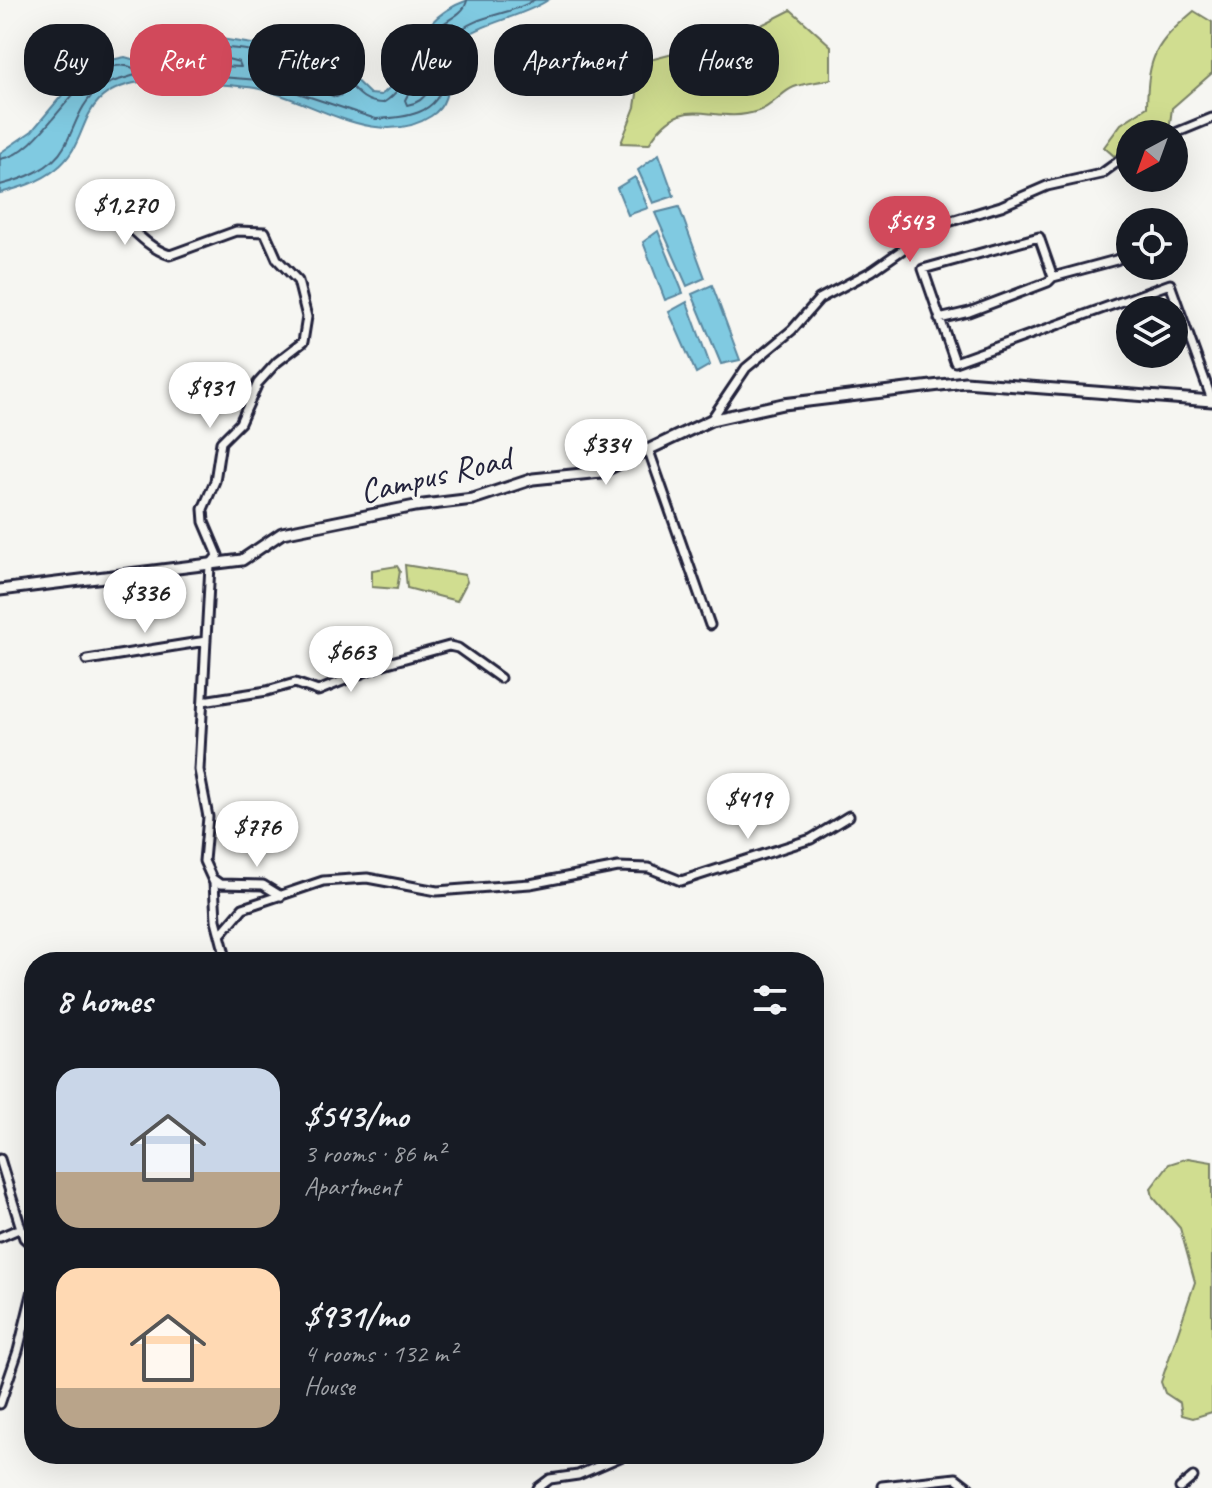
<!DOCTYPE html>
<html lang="en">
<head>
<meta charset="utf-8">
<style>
  :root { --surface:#171b24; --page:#20242c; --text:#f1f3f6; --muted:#9ea1a6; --accent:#d1495b }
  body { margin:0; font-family:Caveat,sans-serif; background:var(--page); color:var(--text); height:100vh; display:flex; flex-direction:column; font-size:30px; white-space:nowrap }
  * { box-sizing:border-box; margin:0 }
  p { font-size:26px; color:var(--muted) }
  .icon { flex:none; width:44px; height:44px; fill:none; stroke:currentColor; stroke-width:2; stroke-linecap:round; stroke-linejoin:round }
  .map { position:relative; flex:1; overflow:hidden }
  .sheet { position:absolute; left:24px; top:952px; width:800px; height:512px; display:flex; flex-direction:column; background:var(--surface); border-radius:32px; box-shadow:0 8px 32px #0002 }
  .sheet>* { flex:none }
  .banner { position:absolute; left:24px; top:24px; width:800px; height:72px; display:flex; gap:16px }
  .needle { width:52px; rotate:221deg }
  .fabs { position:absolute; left:1116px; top:120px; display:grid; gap:16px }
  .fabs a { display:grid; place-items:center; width:72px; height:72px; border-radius:50%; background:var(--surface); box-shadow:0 8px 32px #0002; font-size:40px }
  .price { position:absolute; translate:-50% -68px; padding:0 18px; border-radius:28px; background:#fff; color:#222; font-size:26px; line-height:52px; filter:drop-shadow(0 2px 4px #0008) }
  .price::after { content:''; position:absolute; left:50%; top:48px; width:24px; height:18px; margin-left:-12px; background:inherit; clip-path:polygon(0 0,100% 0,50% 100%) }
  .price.current { background:var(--accent); color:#fff }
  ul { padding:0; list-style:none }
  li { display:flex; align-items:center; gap:24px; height:200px; padding:0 32px }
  li span { display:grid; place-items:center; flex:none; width:224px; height:160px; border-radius:24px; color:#555 }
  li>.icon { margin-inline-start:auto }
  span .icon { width:96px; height:96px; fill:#fffc; stroke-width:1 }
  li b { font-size:34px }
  h2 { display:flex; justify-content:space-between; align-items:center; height:96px; padding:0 32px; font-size:34px }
  .chip { padding:0 28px; border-radius:32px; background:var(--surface); box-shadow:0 8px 32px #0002; font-size:28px; line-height:72px }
  .chip.current { background:var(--accent); color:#fff }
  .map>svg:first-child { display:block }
</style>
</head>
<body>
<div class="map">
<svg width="1212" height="1488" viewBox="0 0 1212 1488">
  <rect width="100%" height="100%" fill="#f6f6f2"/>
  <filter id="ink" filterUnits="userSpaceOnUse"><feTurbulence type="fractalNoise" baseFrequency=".0125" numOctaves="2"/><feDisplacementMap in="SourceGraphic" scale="16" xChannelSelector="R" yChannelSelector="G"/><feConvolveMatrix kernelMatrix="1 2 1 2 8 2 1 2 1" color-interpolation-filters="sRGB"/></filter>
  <g filter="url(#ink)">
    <!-- green -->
    <path fill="#d0dd90" stroke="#798066" stroke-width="2" d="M791,10L831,46V79C819,82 805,83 794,87C781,92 772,107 758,111C712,127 683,88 649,144L621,143L635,107L642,62L738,37Z
      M1194,11L1212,22V73L1172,108L1169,131L1130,134V149L1114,156L1104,147L1121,124L1147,107C1148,56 1155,44 1194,11Z
      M405,565L465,575L467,582L457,601L407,588Z
      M397,566L400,571L397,589L372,587V570Z
      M1188,1158L1212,1162V1412L1193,1418L1182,1415L1180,1403L1165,1393L1161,1382L1195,1282L1180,1228L1153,1197L1151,1188L1169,1164Z"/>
    <!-- water -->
    <path fill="#80cae1" stroke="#5a879f" stroke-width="2" d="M468,0H548C523,17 477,24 460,41C439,62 460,97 431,116C376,152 309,97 255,88C235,85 158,79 140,82C72,93 94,140 56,169C40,182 19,188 0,193V153L32,131L79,75L102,62L125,57L146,63L198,41L221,39L321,55L340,65L370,94L381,95C419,67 407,22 468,0Z
      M659,154L674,196L653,203L638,170Z
      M635,177L648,208L628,215L617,188Z
      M679,207L705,278L687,286L655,213Z
      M658,231L683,293L665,300L643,242Z
      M712,285L740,360L721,364L692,294Z
      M687,302L710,365L696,373L669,312Z"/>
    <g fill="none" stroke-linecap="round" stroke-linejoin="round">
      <!-- shore -->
      <path stroke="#48657d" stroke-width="2" d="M467,0C465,16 440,22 430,34C412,55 408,88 383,103C358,103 352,82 333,70C312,58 228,45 204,48C189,51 173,62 158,67L156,72L259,80L376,119C403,118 440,115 443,80C444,61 440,50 455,35C475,14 510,16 534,0
        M220,57L239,62L241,67L198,65L203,59Z
        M429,63C436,82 428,102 407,105L405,100L424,64Z
        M268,65C292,67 330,69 341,95L336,97L266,72L264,67Z
        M0,159C50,153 81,45 136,69L135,75C124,79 109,81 100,88C79,104 76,126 64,147C52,169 23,179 0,185"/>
      <defs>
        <path id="street" d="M1173,134L1212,118
          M92,200C117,204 137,245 170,255L236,231L265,232L277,259L298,281L307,317L303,342L277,362L258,383L240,423L221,442L215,481L203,509L204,522L218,555L210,565L199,770L208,817L204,861L214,883L216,920L227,962
          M1130,252L1116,260L1053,277L1039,237L923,269L955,362L1170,284L1212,400
          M939,319L969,312L1048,282L1053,277
          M711,420L746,368L792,330L819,299L872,271L938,225L1001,206L1047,186L1101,174L1130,153
          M649,451L710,625
          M87,660L206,641
          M203,701L267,691L295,683L318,691L384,664L449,646L458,648L500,678
          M213,879L220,884L263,885L281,896
          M220,935L243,908L323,881L367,878L437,891L530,884L618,867L649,868L681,881L811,839L849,816
          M0,1159L24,1238L34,1247
          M0,1237L21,1228
          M0,1404L18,1351L34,1286
          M882,1486L956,1478L969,1488
          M538,1488L550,1479L578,1475L627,1454
          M1180,1488L1193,1477"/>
        <path id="secondary" d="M0,590L242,560L282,533L415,506L473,499L533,479L601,472L711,420L783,404L965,382L1212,401"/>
      </defs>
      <!-- street casing -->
      <use href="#street" stroke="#22223b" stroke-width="13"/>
      <!-- secondary casing -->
      <use href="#secondary" stroke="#22223b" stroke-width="15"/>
      <!-- street -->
      <use href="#street" stroke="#f6f6f2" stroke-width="7"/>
      <!-- secondary -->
      <use href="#secondary" stroke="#f6f6f2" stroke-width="9"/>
    </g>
  </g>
  <g text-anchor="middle" stroke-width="7" stroke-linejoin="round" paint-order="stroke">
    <!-- street labels -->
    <g font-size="34" fill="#22223b" stroke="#f6f6f2">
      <text transform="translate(435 474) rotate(-13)" y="12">Campus Road</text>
    </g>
  </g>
</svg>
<div class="fabs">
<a><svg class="needle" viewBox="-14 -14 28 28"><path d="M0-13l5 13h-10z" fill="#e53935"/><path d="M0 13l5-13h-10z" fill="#9ea1a6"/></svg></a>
<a><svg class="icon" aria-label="locate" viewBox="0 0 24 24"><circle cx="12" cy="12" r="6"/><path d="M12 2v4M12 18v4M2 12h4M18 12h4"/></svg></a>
<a><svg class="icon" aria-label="layers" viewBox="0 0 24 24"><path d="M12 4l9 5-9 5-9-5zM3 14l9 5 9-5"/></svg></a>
</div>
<b class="price" style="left:125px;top:247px">$1,270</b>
<b class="price current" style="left:910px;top:264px">$543</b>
<b class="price" style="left:210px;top:430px">$931</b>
<b class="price" style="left:606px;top:487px">$334</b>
<b class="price" style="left:145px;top:635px">$336</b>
<b class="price" style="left:351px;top:694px">$663</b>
<b class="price" style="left:748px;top:841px">$419</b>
<b class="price" style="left:257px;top:869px">$776</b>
<div class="banner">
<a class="chip">Buy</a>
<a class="chip current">Rent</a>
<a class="chip">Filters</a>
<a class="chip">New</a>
<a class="chip">Apartment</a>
<a class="chip">House</a>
</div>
<section class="sheet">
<h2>8 homes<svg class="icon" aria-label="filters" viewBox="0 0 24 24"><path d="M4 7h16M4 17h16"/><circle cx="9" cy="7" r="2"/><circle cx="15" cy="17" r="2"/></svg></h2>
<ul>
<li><span style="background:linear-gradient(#c9d6e8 65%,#b9a48a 0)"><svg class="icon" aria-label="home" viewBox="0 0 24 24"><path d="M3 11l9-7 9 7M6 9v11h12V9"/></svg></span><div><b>$543/mo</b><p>3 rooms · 86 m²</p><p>Apartment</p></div></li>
<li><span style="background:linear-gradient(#ffd9b3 75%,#b9a48a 0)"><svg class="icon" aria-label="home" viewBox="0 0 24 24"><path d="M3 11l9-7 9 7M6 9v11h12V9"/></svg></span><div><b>$931/mo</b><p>4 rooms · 132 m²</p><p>House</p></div></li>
</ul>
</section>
</div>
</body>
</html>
